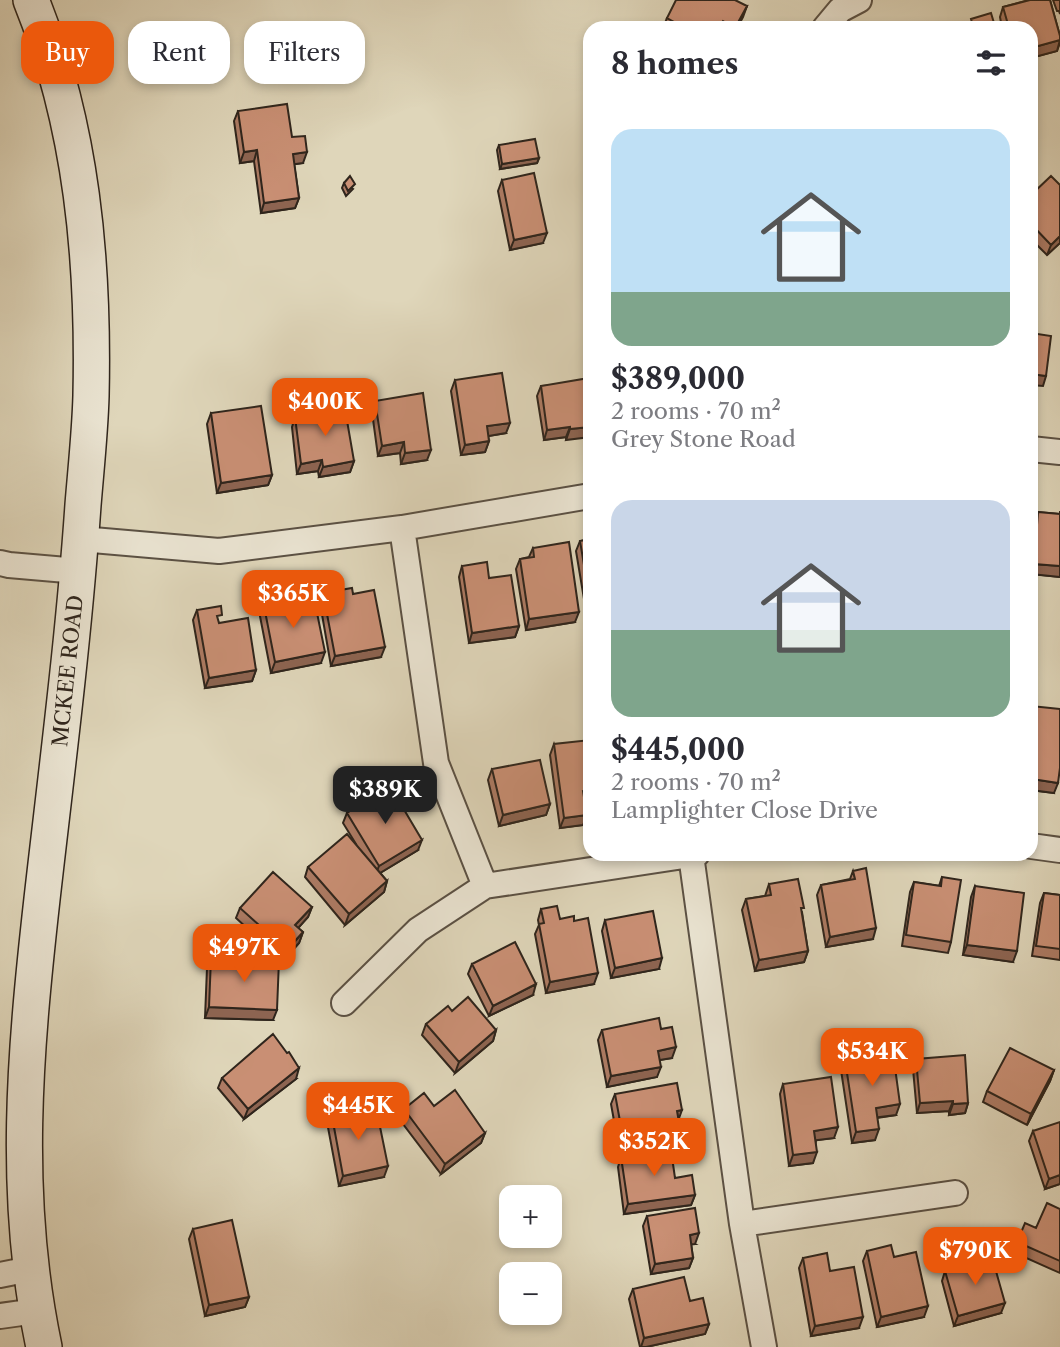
<!DOCTYPE html>
<html lang="en">
<head>
<meta charset="utf-8">
<style>
  :root { --surface:#fff; --page:#f2f2f3; --text:#2b2b33; --muted:#7c7c81; --accent:#ea580c }
  body { margin:0; font-family:"Libre Caslon Text",serif; background:var(--page); color:var(--text); height:100vh; display:flex; flex-direction:column; font-size:26px; white-space:nowrap }
  * { box-sizing:border-box; margin:0 }
  p { font-size:23px; color:var(--muted) }
  .icon { flex:none; width:38px; height:38px; fill:none; stroke:currentColor; stroke-width:2; stroke-linecap:round; stroke-linejoin:round }
  .map { position:relative; flex:1; overflow:hidden }
  .details { position:absolute; left:583px; top:21px; width:455px; height:840px; display:flex; flex-direction:column; background:var(--surface); border-radius:21px; box-shadow:0 4px 10px #0003 }
  .details>* { flex:none }
  .banner { position:absolute; left:21px; top:21px; width:457px; height:63px; display:flex; gap:14px }
  .tools { position:absolute; left:499px; top:1185px; display:grid; gap:14px }
  .tools a { display:grid; place-items:center; width:63px; height:63px; border-radius:14px; background:var(--surface); box-shadow:0 4px 10px #0003; font-size:35px }
  .price { position:absolute; translate:-50% -60px; padding:0 16px; border-radius:14px; background:var(--accent); color:#fff; font-size:23px; line-height:46px; filter:drop-shadow(0 2px 4px #0008) }
  .price::after { content:''; position:absolute; left:50%; top:42px; width:21px; height:16px; margin-left:-10px; background:inherit; clip-path:polygon(0 0,100% 0,50% 100%) }
  .price.current { background:#222; color:#fff }
  ul { padding:0; list-style:none }
  li { display:grid; align-content:center; gap:14px; height:371px; padding:0 28px }
  li span { display:grid; place-items:center; height:217px; border-radius:21px; color:#555 }
  li>.icon { margin-inline-start:auto }
  span .icon { width:126px; height:126px; fill:#fffc; stroke-width:1 }
  li b { font-size:30px }
  h2 { display:flex; justify-content:space-between; align-items:center; height:84px; padding:0 28px; font-size:30px }
  .chip { padding:0 24px; border-radius:21px; background:var(--surface); box-shadow:0 4px 10px #0003; font-size:24px; line-height:63px }
  .chip.current { background:var(--accent); color:#fff }
  .map>svg:first-child { display:block }
</style>
</head>
<body>
<div class="map">
<svg width="1060" height="1347" viewBox="0 0 1060 1347">
  <rect width="100%" height="100%" fill="#dfd6ba"/>
  <filter id="stains"><feTurbulence type="fractalNoise" baseFrequency=".00286" numOctaves="4"/><feColorMatrix values="0 0 0 0 .2 0 0 0 0 .09 0 0 0 0 .02 0 0 0 .5 -.17"/></filter>
  <radialGradient id="worn" r=".72"><stop offset=".6" stop-color="#630" stop-opacity="0"/><stop offset="1" stop-color="#630" stop-opacity=".3"/></radialGradient>
  <g fill="none" stroke-linecap="round" stroke-linejoin="round">
    <defs>
      <path id="street" d="M825,28L840,10L859,0
        M1031,449L1060,452
        M402,528L436,763L485,886
        M81,539L219,551L402,528L590,496
        M0,563L9,565L78,571
        M1031,846L1060,850
        M691,855L742,1224L764,1347
        M344,1003L418,930L485,886L697,854
        M742,1224L955,1193
        M0,1275L30,1269
        M0,1316L36,1311"/>
      <path id="secondary" d="M31,0C82,126 94,261 91,396C90,432 86,468 83,505C74,636 57,767 42,899C25,1051 12,1195 44,1347"/>
    </defs>
    <!-- street casing -->
    <use href="#street" stroke="#5b5144" stroke-width="28"/>
    <!-- secondary casing -->
    <use href="#secondary" stroke="#2f251c" stroke-width="38"/>
    <!-- street -->
    <use href="#street" stroke="#eae4d2" stroke-width="24"/>
    <!-- secondary -->
    <use href="#secondary" stroke="#eae4d2" stroke-width="35"/>
  </g>
  <!-- wall -->
  <path fill="#ad7b64" stroke="#2f251c" stroke-width="2" d="M1029,0H1050L1060,36V43L1057,51L1031,58V28H1002L1000,17L1003,7Z
    M1053,0H1060V14L1059,11H1057Z
    M747,6L737,28H663L667,18Z
    M238,111L292,137L303,163L294,164L299,198L295,208L261,213L254,161L240,163L234,121Z
    M499,145L539,158L537,163L500,169L497,150Z
    M502,180L543,243L510,250L498,191Z
    M344,183L353,189L346,196L342,188Z
    M1031,195L1060,243L1047,255L1031,239Z
    M455,380L506,433L488,436L489,441L485,452L461,455L451,391Z
    M590,383L566,440V437L544,440L537,396L541,386Z
    M375,401L427,460L401,464L400,453L378,456L372,412Z
    M211,413L272,475L268,485L217,493L207,424Z
    M295,417L354,461L350,472L319,477L318,471L297,474L292,427Z
    M1060,511V577L1031,574L1034,522L1038,512L1060,514Z
    M590,539V605H585L576,551L580,541Z
    M533,548L575,622L526,630L516,569L520,559L529,557Z
    M462,566L489,578L519,626L515,637L469,643L459,577Z
    M323,593L353,594L381,657L331,666L320,603Z
    M263,601L290,613L321,663L271,673L259,611Z
    M197,610L219,623L256,670L252,681L205,688L193,620Z
    M1031,706L1054,793L1031,790Z
    M554,744L583,825L560,828L550,755Z
    M492,769L550,804L546,815L499,826L488,780Z
    M347,813L418,850L380,873L387,881L384,892L345,925L305,877L308,867L356,844L343,823Z
    M853,871L873,939L826,947L817,895L821,885L850,879Z
    M942,877L951,942L948,953L902,946L910,892L914,882L939,886Z
    M769,884L802,912L808,951L804,962L755,971L742,910L746,899L765,896Z
    M975,886L1013,962L963,955L971,897Z
    M1044,893L1060,895V960L1032,956L1040,903Z
    M312,907L308,917L298,928L303,932L299,943L283,961L236,918L240,908Z
    M541,909L560,919L594,984L546,993L535,934L539,925L538,920Z
    M605,920L659,969L611,978L602,931Z
    M211,958L273,1020L205,1018L207,968Z
    M472,964L533,995L489,1016L468,974Z
    M452,1011L496,1030L493,1041L455,1073L422,1035L426,1024Z
    M661,1029L672,1058L659,1060L657,1077L607,1087L598,1040L602,1030Z
    M916,1059L968,1103L965,1113L949,1115V1111L917,1113L913,1069Z
    M845,1060L896,1115L877,1118L875,1140L852,1143L841,1070Z
    M1054,1070L1050,1081L1027,1125L983,1102L987,1091Z
    M222,1078L296,1079L244,1119L218,1088Z
    M783,1084L834,1138L816,1140L813,1163L789,1166L780,1094Z
    M615,1094L679,1120L677,1144L620,1154L611,1104Z
    M434,1106L485,1133L481,1143L441,1174L400,1120L404,1109Z
    M331,1111L357,1121L384,1177L339,1186L327,1122Z
    M1033,1131L1060,1184L1045,1189L1029,1141Z
    M621,1157L675,1178L695,1195L691,1205L624,1214L618,1167Z
    M1060,1209V1273L1013,1252L1017,1242Z
    M647,1216L695,1244H691L693,1258L689,1268L651,1274L643,1226Z
    M193,1229L249,1297L245,1307L205,1316L189,1239Z
    M867,1251L894,1257L924,1317L877,1327L863,1261Z
    M803,1258L830,1271L859,1328L811,1336L799,1268Z
    M945,1271L1001,1313L954,1326L942,1281Z
    M633,1289L690,1301L709,1324L705,1334L646,1347H640L629,1299Z"/>
  <!-- shaded-wall -->
  <path fill="#8d6451" stroke="#2f251c" stroke-width="2" d="M747,6L743,17L737,28H735Z
    M1060,40L1057,51L1031,58V48Z
    M257,150L254,161L240,163L244,152Z
    M307,152L303,163L289,165L293,154Z
    M539,158L537,163L500,169L502,164Z
    M299,198L295,208L261,213L264,203Z
    M547,233L543,243L510,250L514,240Z
    M1060,236V243L1047,255L1051,245Z
    M1031,374L1046,376L1043,386L1031,385Z
    M510,423L506,433L483,437L487,426Z
    M570,427L566,437L544,440L547,430Z
    M590,427V437L566,440L570,429Z
    M489,441L485,452L461,455L465,445Z
    M404,442L400,453L378,456L382,446Z
    M431,450L427,460L401,464L405,453Z
    M322,460L318,471L297,474L301,464Z
    M354,461L350,472L319,477L323,467Z
    M272,475L268,485L217,493L221,483Z
    M1034,564L1060,566V577L1031,574Z
    M589,595H590V605H585Z
    M293,606L289,617L280,619L284,608Z
    M579,612L575,622L526,630L529,619Z
    M519,626L515,637L469,643L472,633Z
    M385,647L381,657L331,666L335,656Z
    M325,652L321,663L271,673L275,662Z
    M256,670L252,681L205,688L209,678Z
    M1031,757L1035,758L1031,768Z
    M1032,779L1058,783L1054,793L1031,790V783Z
    M590,790V800L579,801L583,791Z
    M550,804L546,815L499,826L503,815Z
    M587,815L583,825L560,828L564,818Z
    M422,840L418,850L375,876L379,866Z
    M387,881L384,892L345,925L349,914Z
    M312,907L308,917L291,936L295,925Z
    M876,928L873,939L826,947L830,937Z
    M303,932L299,943L283,961L287,950Z
    M967,945L1017,951L1013,962L963,955Z
    M808,951L804,962L755,971L759,960Z
    M662,958L659,969L611,978L615,968Z
    M598,973L594,984L546,993L550,982Z
    M536,984L533,995L489,1016L493,1006Z
    M209,1007L277,1010L273,1020L205,1018Z
    M496,1030L493,1041L455,1073L459,1062Z
    M676,1047L672,1058L654,1061L658,1051Z
    M661,1067L657,1077L607,1087L611,1076Z
    M299,1068L296,1079L244,1119L248,1109Z
    M1054,1070L1050,1081L1027,1125L1031,1114Z
    M953,1101L949,1111L917,1113L920,1103Z
    M968,1103L965,1113L949,1115L953,1104Z
    M900,1104L896,1115L872,1118L876,1108Z
    M682,1110L678,1121L677,1111Z
    M838,1127L834,1138L810,1141L814,1131Z
    M879,1129L875,1140L852,1143L856,1132Z
    M485,1133L481,1143L441,1174L445,1164Z
    M681,1133L677,1144L620,1154L624,1143Z
    M817,1152L813,1163L789,1166L793,1155Z
    M388,1166L384,1177L339,1186L343,1176Z
    M1060,1175V1184L1045,1189L1049,1179Z
    M695,1195L691,1205L624,1214L628,1204Z
    M699,1233L695,1244L686,1245L690,1235Z
    M693,1258L689,1268L651,1274L655,1264Z
    M249,1297L245,1307L205,1316L209,1305Z
    M1005,1303L1001,1313L954,1326L958,1316Z
    M928,1306L924,1317L877,1327L881,1317Z
    M863,1317L859,1328L811,1336L815,1326Z
    M709,1324L705,1334L646,1347H641L644,1338Z"/>
  <!-- building -->
  <path fill="#c98f74" stroke="#2f251c" stroke-width="2" d="M676,0H735L747,6L735,28L723,21L719,28H685L667,18Z
    M1030,0H1050L1060,36V40L1031,48V28H1009L1003,7Z
    M991,13L994,23L992,24L993,28H965L973,26L971,19Z
    M287,104L292,137L305,136L307,152L293,154L299,198L264,203L257,150L244,152L238,111Z
    M535,139L539,158L502,164L499,145Z
    M534,173L547,233L514,240L502,180Z
    M350,176L355,184L348,191L344,183Z
    M1051,176L1060,185V236L1051,245L1031,224V195Z
    M1031,333L1051,336L1046,376L1031,374Z
    M502,373L510,423L487,426L489,441L465,445L455,380Z
    M589,378L590,383V427L570,429V427L547,430L541,386Z
    M423,393L431,450L405,453L404,442L382,446L375,401Z
    M261,406L272,475L221,483L211,413Z
    M345,409L354,461L323,467L322,460L301,464L295,417Z
    M1038,512L1060,514V566L1034,564Z
    M590,539V595H589L580,541Z
    M569,542L579,612L529,619L520,559L534,557L533,548Z
    M487,562L489,578L511,575L519,626L472,633L462,566Z
    M352,588L353,594L374,590L385,647L335,656L323,593Z
    M290,595L293,606L284,608L285,614L316,608L325,652L275,662L263,601Z
    M221,606L222,615L217,616L219,623L248,618L256,670L209,678L197,610Z
    M1031,706L1060,709V768L1058,783L1032,779L1035,758L1031,757Z
    M590,740V790L583,791L587,815L564,818L554,744Z
    M540,760L550,804L503,815L492,769Z
    M390,786L422,840L379,866L347,813Z
    M347,834L387,881L349,914L308,867Z
    M866,868L876,928L830,937L821,885L855,879L853,871Z
    M273,872L312,907L295,925L303,932L287,950L240,908Z
    M942,877L961,880L951,942L906,935L914,882L941,886Z
    M798,879L804,908H801L808,951L759,960L746,899L771,895L769,884Z
    M975,886L1024,893L1017,951L967,945Z
    M1044,893L1060,895V949L1036,946Z
    M557,906L560,919L574,916V921L588,918L598,973L550,982L539,924L544,923L541,909Z
    M653,911L662,958L615,968L605,920Z
    M515,942L536,984L493,1006L472,964Z
    M211,958L279,960L277,1010L209,1007Z
    M468,997L496,1030L459,1062L426,1024L448,1006L452,1011Z
    M659,1018L661,1029L672,1027L676,1047L658,1051L661,1067L611,1076L602,1030Z
    M273,1034L287,1053L289,1052L299,1068L248,1109L222,1078Z
    M1010,1048L1054,1070L1031,1114L987,1091Z
    M893,1053L900,1104L876,1108L879,1129L856,1132L845,1060Z
    M965,1055L968,1103L953,1104V1101L920,1103L916,1059Z
    M831,1077L838,1127L814,1131L817,1152L793,1155L783,1084Z
    M677,1083L682,1110L677,1111L681,1133L624,1143L615,1094Z
    M455,1090L485,1133L445,1164L404,1109L424,1093L434,1106Z
    M354,1107L357,1121L378,1117L388,1166L343,1176L331,1111Z
    M1060,1122V1175L1049,1179L1033,1131Z
    M671,1150L675,1178L692,1175L695,1195L628,1204L621,1157Z
    M1047,1203L1060,1209V1261L1017,1242L1025,1223L1036,1228Z
    M695,1208L699,1233L690,1235L693,1258L655,1264L647,1216Z
    M232,1220L249,1297L209,1305L193,1229Z
    M891,1245L894,1257L916,1252L928,1306L881,1317L867,1251Z
    M827,1253L830,1271L854,1267L863,1317L815,1326L803,1258Z
    M992,1257L1005,1303L958,1316L945,1271Z
    M684,1277L690,1301L703,1298L709,1324L644,1338L633,1289Z"/>
  <g text-anchor="middle" stroke-width="5" stroke-linejoin="round" paint-order="stroke">
    <!-- street labels -->
    <g font-size="21" fill="#2f251c" stroke="#eae4d2">
      <text transform="translate(68 671) rotate(-84)" y="7">MCKEE ROAD</text>
    </g>
  </g>
  <rect width="100%" height="100%" filter="url(#stains)"/>
  <rect width="100%" height="100%" fill="url(#worn)"/>
</svg>
<div class="tools">
<a>+</a>
<a>−</a>
</div>
<b class="price" style="left:325px;top:438px">$400K</b>
<b class="price" style="left:293px;top:630px">$365K</b>
<b class="price current" style="left:385px;top:826px">$389K</b>
<b class="price" style="left:244px;top:984px">$497K</b>
<b class="price" style="left:872px;top:1088px">$534K</b>
<b class="price" style="left:358px;top:1142px">$445K</b>
<b class="price" style="left:654px;top:1178px">$352K</b>
<b class="price" style="left:975px;top:1287px">$790K</b>
<div class="banner">
<a class="chip current">Buy</a>
<a class="chip">Rent</a>
<a class="chip">Filters</a>
</div>
<section class="details">
<h2>8 homes<svg class="icon" aria-label="filters" viewBox="0 0 24 24"><path d="M4 7h16M4 17h16"/><circle cx="9" cy="7" r="2"/><circle cx="15" cy="17" r="2"/></svg></h2>
<ul>
<li><span style="background:linear-gradient(#bfe0f5 75%,#7fa58c 0)"><svg class="icon" aria-label="home" viewBox="0 0 24 24"><path d="M3 11l9-7 9 7M6 9v11h12V9"/></svg></span><div><b>$389,000</b><p>2 rooms · 70 m²</p><p>Grey Stone Road</p></div></li>
<li><span style="background:linear-gradient(#c9d6e8 60%,#7fa58c 0)"><svg class="icon" aria-label="home" viewBox="0 0 24 24"><path d="M3 11l9-7 9 7M6 9v11h12V9"/></svg></span><div><b>$445,000</b><p>2 rooms · 70 m²</p><p>Lamplighter Close Drive</p></div></li>
</ul>
</section>
</div>
</body>
</html>
